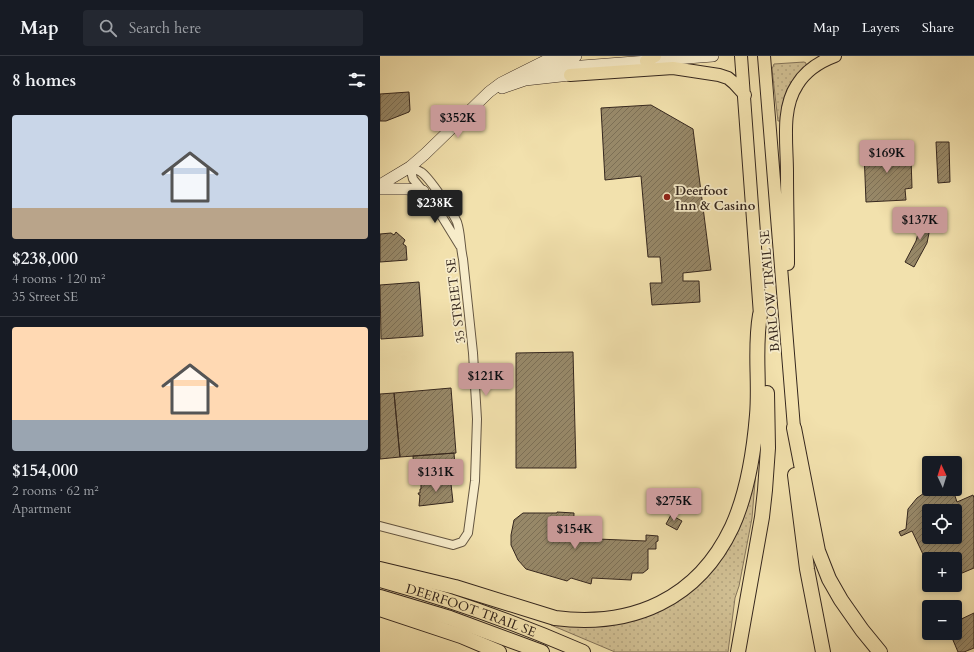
<!DOCTYPE html>
<html lang="en">
<head>
<meta charset="utf-8">
<style>
  :root { --surface:#171b24; --page:#242831; --text:#f1f3f6; --muted:#9ea1a6; --line:#363941; --accent:#c59692 }
  body { margin:0; font-family:Cardo,serif; background:var(--page); color:var(--text); height:100vh; display:flex; flex-direction:column; font-size:15px; white-space:nowrap }
  * { box-sizing:border-box; margin:0 }
  p { font-size:13px; color:var(--muted) }
  .icon { flex:none; width:22px; height:22px; fill:none; stroke:currentColor; stroke-width:2; stroke-linecap:round; stroke-linejoin:round }
  .map { position:relative; flex:1; overflow:hidden }
  .sheet { display:flex; flex-direction:column; background:var(--surface); width:380px }
  .sheet>* { flex:none }
  .needle { width:26px; rotate:356deg }
  .tools { position:absolute; left:542px; top:400px; display:grid; gap:8px }
  .tools a { display:grid; place-items:center; width:40px; height:40px; border-radius:4px; background:var(--surface); box-shadow:0 2px 6px #0003; font-size:20px }
  .price { position:absolute; translate:-50% -34px; padding:0 9px; border-radius:4px; background:var(--accent); color:#111; font-size:13px; line-height:26px; filter:drop-shadow(0 1px 2px #0008) }
  .price::after { content:''; position:absolute; left:50%; top:24px; width:12px; height:9px; margin-left:-6px; background:inherit; clip-path:polygon(0 0,100% 0,50% 100%) }
  .price.current { background:#222; color:#fff }
  ul { padding:0; list-style:none }
  li { display:grid; align-content:center; gap:8px; height:212px; padding:0 12px }
  li+li { border-top:1px solid var(--line) }
  li span { display:grid; place-items:center; height:124px; border-radius:4px; color:#555 }
  li>.icon { margin-inline-start:auto }
  span .icon { width:72px; height:72px; fill:#fffc; stroke-width:1 }
  li b { font-size:17px }
  h2 { display:flex; justify-content:space-between; align-items:center; height:48px; padding:0 12px; font-size:17px }
  header { display:flex; align-items:center; gap:24px; box-sizing:border-box; height:56px; padding:0 20px; background:var(--surface); border-bottom:1px solid var(--line) }
  header strong { font-size:19px }
  nav { display:flex; gap:22px; margin-inline-start:auto; font-size:14px }
  .search { width:280px; height:36px; background:var(--page); display:flex; align-items:center; gap:10px; box-sizing:border-box; padding:0 14px; border-radius:4px; color:var(--muted); font-size:15px }
  main { display:flex; flex:1; min-height:0 }
  .map>svg:first-child { display:block }
</style>
</head>
<body>
<header>
<strong>Map</strong>
<div class="search"><svg class="icon" aria-label="search" viewBox="0 0 24 24"><circle cx="10" cy="10" r="6"/><path d="M15 15l6 6"/></svg>Search here</div>
<nav><a>Map</a><a>Layers</a><a>Share</a></nav>
</header>
<main>
<section class="sheet">
<h2>8 homes<svg class="icon" aria-label="filters" viewBox="0 0 24 24"><path d="M4 7h16M4 17h16"/><circle cx="9" cy="7" r="2"/><circle cx="15" cy="17" r="2"/></svg></h2>
<ul>
<li><span style="background:linear-gradient(#c9d6e8 75%,#b9a48a 0)"><svg class="icon" aria-label="home" viewBox="0 0 24 24"><path d="M3 11l9-7 9 7M6 9v11h12V9"/></svg></span><div><b>$238,000</b><p>4 rooms · 120 m²</p><p>35 Street SE</p></div></li>
<li><span style="background:linear-gradient(#ffd9b3 75%,#9aa5b1 0)"><svg class="icon" aria-label="home" viewBox="0 0 24 24"><path d="M3 11l9-7 9 7M6 9v11h12V9"/></svg></span><div><b>$154,000</b><p>2 rooms · 62 m²</p><p>Apartment</p></div></li>
</ul>
</section>
<div class="map">
<svg width="594" height="596" viewBox="0 0 594 596">
  <defs>
    <pattern id="grass-dots" width="8" height="8" patternUnits="userSpaceOnUse"><rect width="8" height="8" fill="#d2c195"/><path d="M2 2h.1M6 6h.1" fill="none" stroke="#b5a680" stroke-width="1.8" stroke-linecap="round"/></pattern>
    <pattern id="building-hatch" width="6" height="6" patternUnits="userSpaceOnUse"><rect width="6" height="6" fill="#978868"/><path d="M-1 1l2-2M0 6l6-6M5 7l2-2" fill="none" stroke="#7c6f55"/></pattern>
  </defs>
  <rect width="100%" height="100%" fill="#f2e1ad"/>
  <filter id="stains"><feTurbulence type="fractalNoise" baseFrequency=".005" numOctaves="4"/><feColorMatrix values="0 0 0 0 .2 0 0 0 0 .09 0 0 0 0 .02 0 0 0 .5 -.17"/></filter>
  <radialGradient id="worn" r=".72"><stop offset=".6" stop-color="#630" stop-opacity="0"/><stop offset="1" stop-color="#630" stop-opacity=".3"/></radialGradient>
  <!-- grass -->
  <path fill="url(#grass-dots)" stroke="#84745a" d="M424,6L426,7V11L401,65H398L392,13L394,8Z
    M376,414L372,462L359,530L355,542L348,596H235L171,569L172,566L211,570L321,522Z"/>
  <!-- building -->
  <path fill="url(#building-hatch)" stroke="#35271e" fill-rule="evenodd" d="M29,36L30,54L29,56L6,65H0V38Z
    M271,49L313,73L331,214L303,217V225H319L320,246L272,249L270,227H282L280,201H268L261,120L225,124L221,52Z
    M556,86H569L570,126L558,127Z
    M522,87L523,102H531L532,132L525,133L526,144L486,146L484,96H494L493,89Z
    M543,159L552,162L547,187L534,211L525,206L536,185Z
    M16,176L25,184L23,188L26,190L27,204L0,206V178L11,177L14,179Z
    M39,226L43,280L1,283L0,229Z
    M193,296L196,412H136V297Z
    M71,332L76,397L20,401L14,337Z
    M14,337L20,401L0,403V338Z
    M74,397L76,424L35,427L33,400Z
    M69,425L70,428H71L73,446L39,450L40,439H39L38,437H40V433H41V427Z
    M554,433H568L573,434L577,446L593,439L594,442V512L575,520V503H549V511L532,475L521,480L519,476L526,473L528,453L537,442L547,435ZM549,455H575V481H549Z
    M177,456L194,457L193,482L266,485V479L278,480V485L276,486V493H268V513L263,517H252L251,524L212,522L211,528L191,522L187,525L146,513L138,504L131,489V479L134,464L143,457H177Z
    M291,459L302,465L297,474L286,468Z
    M594,557V592L584,596H578L570,577H575V566Z"/>
  <g fill="none" stroke-linecap="round" stroke-linejoin="round">
    <defs>
      <path id="minor" d="M30,111L33,123L56,151L80,190
        M0,470L73,489L82,486L88,477L95,425L97,363L93,297L83,203C80,190 81,178 77,166C73,157 49,121 41,116C38,114 34,113 30,111"/>
      <path id="secondary" d="M149,17L189,11L333,0
        M122,32L145,24L190,19
        M0,129L30,111L45,98L109,36L121,27L165,5L196,0
        M0,133H27L43,135"/>
      <path id="primary" d="M361,0L380,259
        M384,0L414,372
        M266,5L275,0
        M190,19L293,12L339,19L348,22L354,27L365,39
        M408,208C408,177 407,147 407,116C407,88 401,53 417,29C426,14 439,6 455,0"/>
      <g id="motorway">
        <path d="M414,372L438,495L449,523L461,544L482,574L500,596"/>
        <path d="M415,419L427,513L443,596"/>
        <path d="M0,513L75,531L175,562C253,572 318,543 352,471C367,438 374,395 377,359C380,325 374,293 380,259"/>
        <path id="s1" d="M0,524C69,543 137,567 203,596"/>
        <path d="M0,541L70,562L162,596"/>
        <path d="M0,553L81,580L119,596"/>
        <path d="M358,596L382,461L385,434L388,392L387,337"/>
      </g>
    </defs>
    <!-- minor casing -->
    <use href="#minor" stroke="#645642" stroke-width="10"/>
    <!-- secondary casing -->
    <use href="#secondary" stroke="#35271e" stroke-width="12"/>
    <!-- primary casing -->
    <use href="#primary" stroke="#35271e" stroke-width="14"/>
    <!-- motorway casing -->
    <use href="#motorway" stroke="#35271e" stroke-width="16"/>
    <!-- minor -->
    <use href="#minor" stroke="#f7ecca" stroke-width="8"/>
    <!-- secondary -->
    <use href="#secondary" stroke="#f7ecca" stroke-width="11"/>
    <!-- primary -->
    <use href="#primary" stroke="#f2e1ad" stroke-width="12"/>
    <!-- motorway -->
    <use href="#motorway" stroke="#f2e1ad" stroke-width="14"/>
  </g>
  <!-- markers -->
  <circle fill="#8f2418" stroke="#f7ecca" stroke-width="1.5" cx="287" cy="141" r="4"/>
  <g text-anchor="middle" stroke-width="3.5" stroke-linejoin="round" paint-order="stroke">
    <!-- poi labels -->
    <g font-size="13" font-weight="bold" fill="#35271e" stroke="#f7ecca" text-anchor="start">
      <text x="295" y="139">Deerfoot<tspan x="295" dy="15">Inn &amp; Casino</tspan></text>
    </g>
    <!-- street labels -->
    <g font-size="13" fill="#35271e" stroke="#f7ecca">
      <text transform="translate(389 235) rotate(-95)" y="5">BARLOW TRAIL SE</text>
      <text transform="translate(75 245) rotate(-97)" y="5">35 STREET SE</text>
      <text dy="5" stroke="none"><textPath href="#s1" startOffset="96">DEERFOOT TRAIL SE</textPath></text>
    </g>
  </g>
  <rect width="100%" height="100%" filter="url(#stains)"/>
  <rect width="100%" height="100%" fill="url(#worn)"/>
</svg>
<div class="tools">
<a><svg class="needle" viewBox="-14 -14 28 28"><path d="M0-13l5 13h-10z" fill="#e53935"/><path d="M0 13l5-13h-10z" fill="#9ea1a6"/></svg></a>
<a><svg class="icon" aria-label="locate" viewBox="0 0 24 24"><circle cx="12" cy="12" r="6"/><path d="M12 2v4M12 18v4M2 12h4M18 12h4"/></svg></a>
<a>+</a>
<a>−</a>
</div>
<b class="price" style="left:78px;top:83px">$352K</b>
<b class="price" style="left:507px;top:118px">$169K</b>
<b class="price current" style="left:55px;top:168px">$238K</b>
<b class="price" style="left:540px;top:185px">$137K</b>
<b class="price" style="left:106px;top:341px">$121K</b>
<b class="price" style="left:56px;top:437px">$131K</b>
<b class="price" style="left:294px;top:466px">$275K</b>
<b class="price" style="left:195px;top:494px">$154K</b>
</div>
</main>
</body>
</html>
